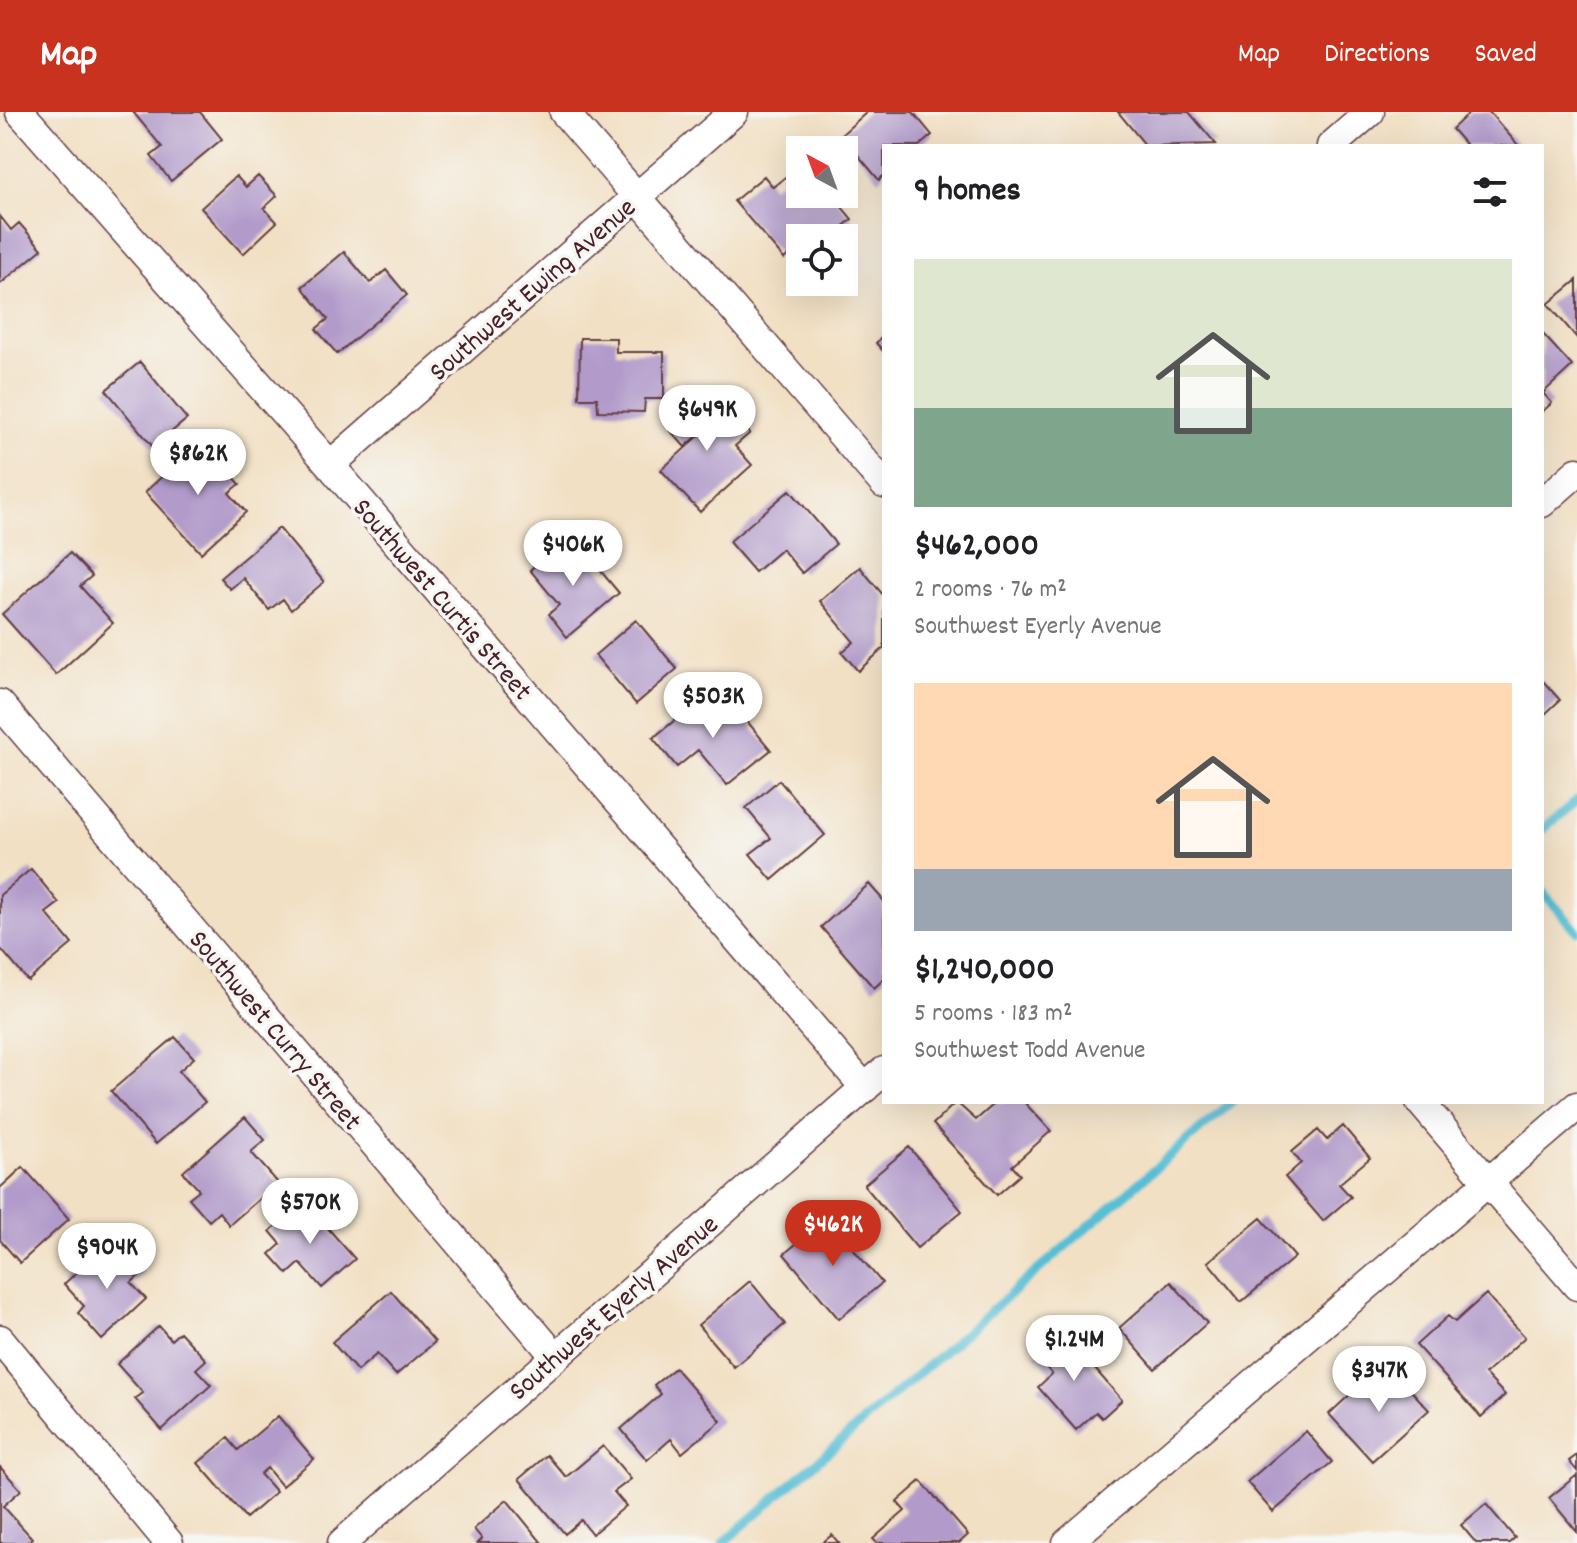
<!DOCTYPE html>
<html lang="en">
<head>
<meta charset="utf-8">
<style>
  :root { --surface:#fff; --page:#f2f2f2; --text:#202124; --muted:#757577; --accent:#c8321e }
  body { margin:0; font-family:Dekko,sans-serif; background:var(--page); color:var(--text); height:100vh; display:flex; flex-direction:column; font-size:30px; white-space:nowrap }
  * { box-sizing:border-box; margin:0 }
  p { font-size:26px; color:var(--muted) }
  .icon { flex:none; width:44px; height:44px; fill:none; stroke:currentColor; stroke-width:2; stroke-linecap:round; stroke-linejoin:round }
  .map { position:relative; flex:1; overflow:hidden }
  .details { position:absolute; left:882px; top:32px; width:662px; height:960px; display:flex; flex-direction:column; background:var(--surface); border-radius:0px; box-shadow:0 8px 32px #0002 }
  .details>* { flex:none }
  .needle { width:52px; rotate:319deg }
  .fabs { position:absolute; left:786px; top:24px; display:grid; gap:16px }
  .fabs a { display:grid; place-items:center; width:72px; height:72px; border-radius:0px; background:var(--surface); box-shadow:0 8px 32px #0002; font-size:40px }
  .price { position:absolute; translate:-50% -68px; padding:0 18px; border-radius:28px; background:#fff; color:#222; font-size:26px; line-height:52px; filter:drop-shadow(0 2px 4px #0008) }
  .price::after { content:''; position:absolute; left:50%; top:48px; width:24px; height:18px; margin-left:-12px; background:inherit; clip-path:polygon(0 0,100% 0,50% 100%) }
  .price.on { background:var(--accent); color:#fff }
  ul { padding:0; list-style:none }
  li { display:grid; align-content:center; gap:16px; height:424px; padding:0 32px }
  li span { display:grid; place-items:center; height:248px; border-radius:0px; color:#555 }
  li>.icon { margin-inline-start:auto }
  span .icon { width:144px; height:144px; fill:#fffc; stroke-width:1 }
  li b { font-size:34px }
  h2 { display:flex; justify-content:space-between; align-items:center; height:96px; padding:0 32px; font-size:34px }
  header { display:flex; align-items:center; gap:48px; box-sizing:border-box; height:112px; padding:0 40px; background:var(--accent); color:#fff }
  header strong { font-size:38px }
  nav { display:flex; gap:44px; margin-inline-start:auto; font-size:28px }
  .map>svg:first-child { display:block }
</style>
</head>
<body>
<header>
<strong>Map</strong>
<nav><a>Map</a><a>Directions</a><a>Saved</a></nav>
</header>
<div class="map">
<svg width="1577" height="1431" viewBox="0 0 1577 1431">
  <rect width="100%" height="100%" fill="#f6f6f2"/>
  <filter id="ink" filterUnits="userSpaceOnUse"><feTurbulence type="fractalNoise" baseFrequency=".0125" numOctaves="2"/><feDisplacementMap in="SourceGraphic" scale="16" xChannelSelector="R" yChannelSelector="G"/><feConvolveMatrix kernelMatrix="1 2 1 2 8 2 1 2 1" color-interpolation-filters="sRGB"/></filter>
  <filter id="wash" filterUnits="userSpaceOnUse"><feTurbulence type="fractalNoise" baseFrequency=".006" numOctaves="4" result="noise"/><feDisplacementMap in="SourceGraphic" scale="32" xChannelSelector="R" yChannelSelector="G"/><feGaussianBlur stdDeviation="1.8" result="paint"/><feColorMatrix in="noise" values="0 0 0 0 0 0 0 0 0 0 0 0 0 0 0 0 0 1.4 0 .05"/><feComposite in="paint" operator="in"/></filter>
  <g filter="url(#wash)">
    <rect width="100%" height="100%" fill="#f2e0c4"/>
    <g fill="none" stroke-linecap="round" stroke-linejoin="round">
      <!-- stream -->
      <path stroke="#57bed5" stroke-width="9" d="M1542,718L1577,688
        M1542,779L1577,819
        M723,1431L1232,990"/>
    </g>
    <g id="blocks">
      <!-- building -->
      <path fill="#b29bca" d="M133,0H200L222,27L171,69L151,44L162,35Z
        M867,0H913L932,23L919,34H884V63L879,68L841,23Z
        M1118,0H1189L1216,32L1146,34Z
        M1470,0H1489L1519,34H1463L1465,32L1452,17Z
        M800,53V82H831L852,107L829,126H800V134L784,147L734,89L764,64L773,75Z
        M236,64L246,75L258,64L277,84L264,96L277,110L243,142L201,96Z
        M0,104L11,118L19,111L42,137L0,172Z
        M344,140L370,171L386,158L407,183L337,242L316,217L328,207L302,175Z
        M1577,168V226L1548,192Z
        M1542,221L1572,254L1543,281L1552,291L1542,300Z
        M884,223V240L876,231Z
        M580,226H616V240H664V287H645L644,300L598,299L597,286H579Z
        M140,250L187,307L153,335L106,278Z
        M711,282L750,321L735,334L752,353L700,400L661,358L723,302L685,335L670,318Z
        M201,329L240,372L229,381L246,400L201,441L145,380Z
        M790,378L836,432L802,461L782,437L755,460L729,430Z
        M279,416L324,470L291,498L283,487L269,498L243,466L230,477L220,466Z
        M561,432L579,453L589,445L619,481L567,525L549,502L559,493L530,458Z
        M70,441L92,464L80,474L113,511L56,563L2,502Z
        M860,455L884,484V536L858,559L842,540L854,530L820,489Z
        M636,508L677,557L636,592L595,543Z
        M1542,568L1560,588L1542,605Z
        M706,583L725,606L736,596L771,638L727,673L698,638L677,655L653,626Z
        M779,668L825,723L772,768L750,742L771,726L746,696Z
        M31,757L59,791L46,801L72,832L28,869L0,836V783Z
        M869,772L884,789V867L874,876L821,815Z
        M175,925L194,946L179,959L205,990L156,1032L111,979Z
        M956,990L976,1008L993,993L991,990H1024L1051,1019L1012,1054L1020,1063L997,1083L933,1012Z
        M245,1005L265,1028L251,1040L278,1071L229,1113L219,1100L209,1109L189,1086L199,1078L183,1060Z
        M1343,1014L1370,1046L1339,1072L1351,1085L1323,1109L1285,1065L1301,1051L1292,1040L1318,1018L1327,1028Z
        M909,1035L962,1099L917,1136L864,1073Z
        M23,1055L69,1107L20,1151L0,1128V1076Z
        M304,1089L355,1147L322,1176L300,1151L288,1162L270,1142L281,1132L270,1119Z
        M827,1106L882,1171L839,1207L784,1142Z
        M1261,1106L1295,1145L1241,1190L1208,1150Z
        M102,1137L112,1149L124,1139L143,1160L131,1171L146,1187L102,1228L78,1201L84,1194L64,1172Z
        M750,1169L785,1212L734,1255L698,1213Z
        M1171,1170L1207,1211L1155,1257L1119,1216Z
        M391,1179L435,1230L396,1263L377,1242L357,1259L332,1230Z
        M1486,1182L1525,1225L1485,1262L1505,1283L1481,1305L1416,1233L1448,1204L1455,1210Z
        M159,1214L171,1228L180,1220L206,1248L196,1257L211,1273L162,1318L135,1287L143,1281L117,1252Z
        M1061,1218L1122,1288L1102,1306L1096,1300L1076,1318L1038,1275L1052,1262L1035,1242Z
        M675,1256L721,1309L682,1341L671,1327L647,1348L621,1317L661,1282L654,1273Z
        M1392,1258L1429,1298L1372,1349L1329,1302L1370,1264L1377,1272Z
        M278,1304L314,1347L282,1374L267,1356L260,1362L276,1380L246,1406L198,1351L228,1326L238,1338Z
        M1306,1319L1332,1350L1273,1400L1247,1370Z
        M603,1334L631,1367L614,1380L626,1394L592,1422L581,1408L565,1422L519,1367L547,1343L566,1365Z
        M1577,1343V1359L1569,1349Z
        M0,1355L21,1378L3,1394L32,1426L27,1431H0Z
        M1577,1363V1420L1549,1386Z
        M921,1369L968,1423L959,1431H877L873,1427L905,1399L897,1390Z
        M507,1388L542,1431H478L482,1427L474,1417Z
        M1486,1392L1515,1426L1509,1431H1476L1461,1413Z
        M832,1423L839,1431H822Z"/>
    </g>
  </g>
  <g filter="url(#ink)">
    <use href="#blocks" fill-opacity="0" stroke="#633c42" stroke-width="2"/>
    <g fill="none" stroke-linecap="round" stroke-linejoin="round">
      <defs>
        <path id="minor" d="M20,0L330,353L865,976
          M564,0L884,372
          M1331,34L1370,0
          M330,353L734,0
          M1542,391L1577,360
          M0,592L554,1243
          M1420,990L1577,1174
          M0,1227L169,1431
          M342,1431L884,959
          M1067,1431L1577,994"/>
      </defs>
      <!-- minor casing -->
      <use href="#minor" stroke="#633c42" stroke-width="31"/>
      <!-- minor -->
      <use href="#minor" stroke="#fff" stroke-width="28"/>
    </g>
  </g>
  <g text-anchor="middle" stroke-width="7" stroke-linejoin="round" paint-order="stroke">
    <!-- street labels -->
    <g font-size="28" fill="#4a1f2b" stroke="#f6f6f2">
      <text transform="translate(531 176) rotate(-41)" y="10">Southwest Ewing Avenue</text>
      <text transform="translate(444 486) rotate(49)" y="10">Southwest Curtis Street</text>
      <text transform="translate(277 917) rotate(50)" y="10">Southwest Curry Street</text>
      <text transform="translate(612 1194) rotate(-41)" y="10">Southwest Eyerly Avenue</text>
    </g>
  </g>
</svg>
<div class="fabs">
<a><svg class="needle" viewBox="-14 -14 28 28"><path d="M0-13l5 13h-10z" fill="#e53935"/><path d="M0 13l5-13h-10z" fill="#757577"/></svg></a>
<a><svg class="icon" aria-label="locate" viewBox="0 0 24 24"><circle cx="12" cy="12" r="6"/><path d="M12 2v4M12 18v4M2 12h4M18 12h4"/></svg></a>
</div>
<b class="price" style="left:707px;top:341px">$649K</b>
<b class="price" style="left:198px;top:385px">$862K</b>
<b class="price" style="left:573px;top:476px">$406K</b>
<b class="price" style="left:713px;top:628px">$503K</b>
<b class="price" style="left:310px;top:1134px">$570K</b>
<b class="price on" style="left:833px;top:1156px">$462K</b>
<b class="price" style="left:107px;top:1179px">$904K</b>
<b class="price" style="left:1074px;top:1271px">$1.24M</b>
<b class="price" style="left:1379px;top:1302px">$347K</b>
<section class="details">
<h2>9 homes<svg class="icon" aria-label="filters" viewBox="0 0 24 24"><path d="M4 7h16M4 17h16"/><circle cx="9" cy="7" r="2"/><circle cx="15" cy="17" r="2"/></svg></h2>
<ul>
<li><span style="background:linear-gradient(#dfe7d0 60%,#7fa58c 0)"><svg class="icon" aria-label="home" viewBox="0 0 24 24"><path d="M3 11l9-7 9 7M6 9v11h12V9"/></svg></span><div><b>$462,000</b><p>2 rooms · 76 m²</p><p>Southwest Eyerly Avenue</p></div></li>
<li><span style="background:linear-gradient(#ffd9b3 75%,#9aa5b1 0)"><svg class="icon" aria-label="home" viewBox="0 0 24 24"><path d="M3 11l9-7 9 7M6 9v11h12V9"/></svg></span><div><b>$1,240,000</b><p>5 rooms · 183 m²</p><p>Southwest Todd Avenue</p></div></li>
</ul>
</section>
</div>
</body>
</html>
